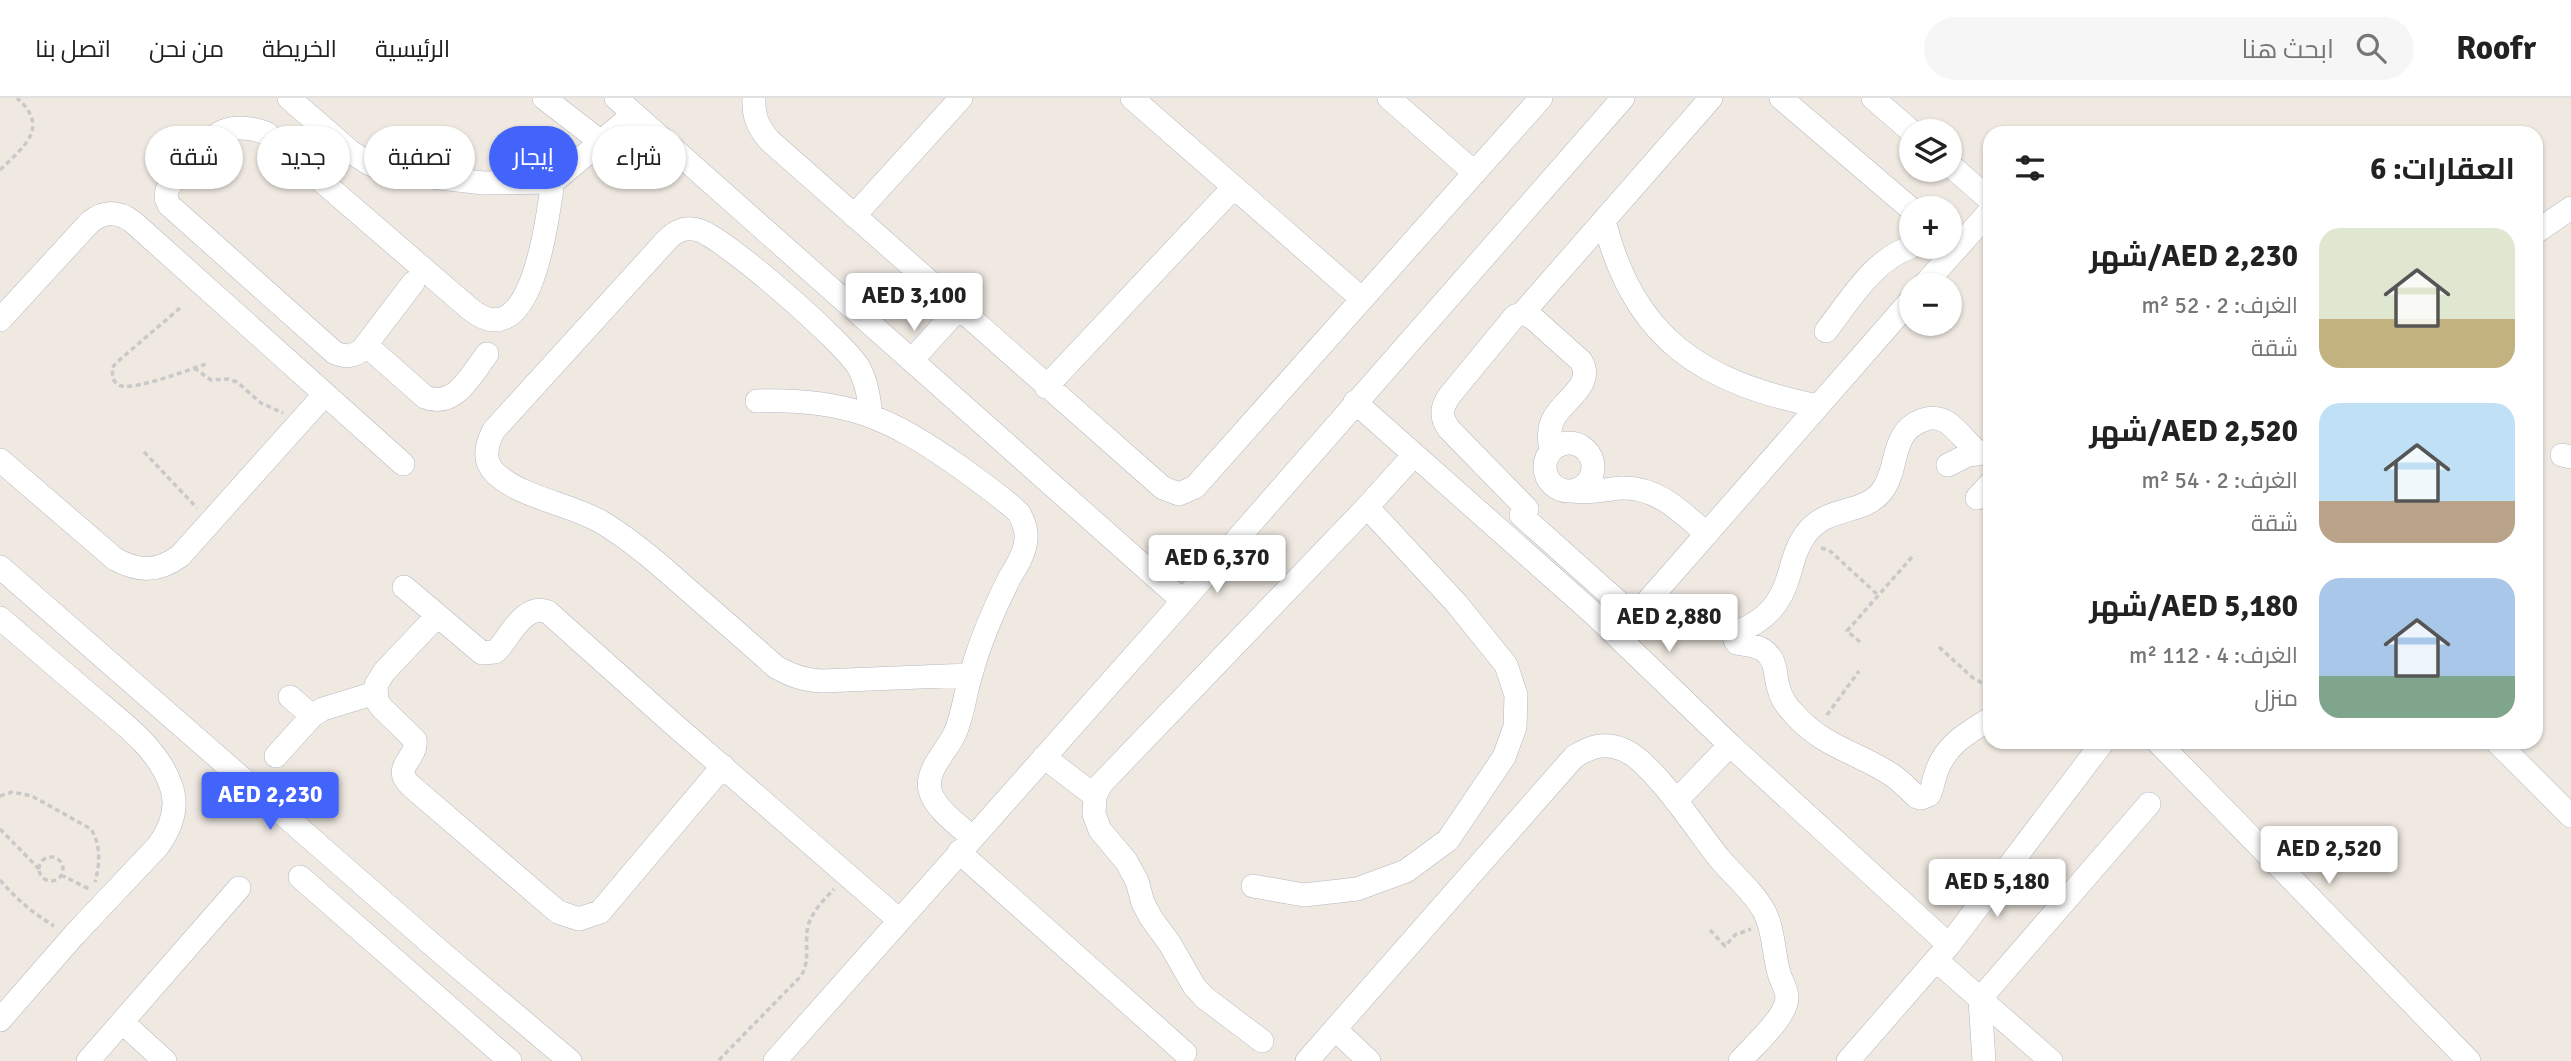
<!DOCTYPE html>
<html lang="ar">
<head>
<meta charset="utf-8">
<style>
  :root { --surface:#fff; --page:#f6f6f6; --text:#222; --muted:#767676; --line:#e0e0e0; --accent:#4264fb }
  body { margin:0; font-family:Signika,Cairo,sans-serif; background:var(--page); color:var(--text); direction:rtl; height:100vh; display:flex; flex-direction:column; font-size:26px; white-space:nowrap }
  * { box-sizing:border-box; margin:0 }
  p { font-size:23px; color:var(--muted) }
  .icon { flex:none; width:38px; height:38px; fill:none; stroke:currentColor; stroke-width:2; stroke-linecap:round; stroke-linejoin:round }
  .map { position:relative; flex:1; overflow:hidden; direction:ltr }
  .details { position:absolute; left:1983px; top:28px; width:560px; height:623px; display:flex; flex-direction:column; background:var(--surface); border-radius:21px; box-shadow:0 2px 5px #0004; direction:rtl }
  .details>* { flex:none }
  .hud { position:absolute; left:21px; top:28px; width:665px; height:63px; direction:rtl; display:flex; gap:14px }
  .tools { position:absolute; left:1899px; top:21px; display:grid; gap:14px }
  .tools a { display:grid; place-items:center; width:63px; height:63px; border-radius:50%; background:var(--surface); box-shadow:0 2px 5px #0004; font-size:35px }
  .price { position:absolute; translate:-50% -60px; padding:0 16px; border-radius:7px; background:#fff; color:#222; font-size:23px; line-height:46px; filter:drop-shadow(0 2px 4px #0008) }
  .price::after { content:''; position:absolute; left:50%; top:42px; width:21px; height:16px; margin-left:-10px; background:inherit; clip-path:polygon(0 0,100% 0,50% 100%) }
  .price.active { background:var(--accent); color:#fff }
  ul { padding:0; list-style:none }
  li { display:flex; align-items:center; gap:21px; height:175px; padding:0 28px }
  li span { display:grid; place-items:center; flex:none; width:196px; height:140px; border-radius:21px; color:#555 }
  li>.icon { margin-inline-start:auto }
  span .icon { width:84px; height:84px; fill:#fffc; stroke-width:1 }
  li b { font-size:30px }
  h2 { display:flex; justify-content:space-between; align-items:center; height:84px; padding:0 28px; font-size:30px }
  .tag { padding:0 24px; border-radius:32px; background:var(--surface); box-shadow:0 2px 5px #0004; font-size:24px; line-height:63px }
  .tag.active { background:var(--accent); color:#fff }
  header { display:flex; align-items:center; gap:42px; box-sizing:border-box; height:98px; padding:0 35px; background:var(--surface); border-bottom:2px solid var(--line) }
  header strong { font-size:33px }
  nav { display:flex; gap:38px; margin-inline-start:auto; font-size:24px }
  .search { width:490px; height:63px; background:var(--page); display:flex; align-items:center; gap:18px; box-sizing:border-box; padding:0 24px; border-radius:38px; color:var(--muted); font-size:26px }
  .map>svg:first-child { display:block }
</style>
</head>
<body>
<header>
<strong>Roofr</strong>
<div class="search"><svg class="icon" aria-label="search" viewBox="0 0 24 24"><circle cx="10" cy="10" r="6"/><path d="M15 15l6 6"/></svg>ابحث هنا</div>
<nav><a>الرئيسية</a><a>الخريطة</a><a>من نحن</a><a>اتصل بنا</a></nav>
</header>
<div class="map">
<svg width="2571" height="963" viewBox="0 0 2571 963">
  <rect width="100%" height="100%" fill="#efe9e1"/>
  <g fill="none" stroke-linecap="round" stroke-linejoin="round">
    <defs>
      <path id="minor" d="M289,0L351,54L370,66L391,74L483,85L553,84L634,16
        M544,0L601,44
        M616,0L1183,503
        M754,0C753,18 758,29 769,42L1163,390L1179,396L1195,389L1541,0
        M1132,0L1362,201
        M1389,0L1475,75
        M1781,0L1911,111
        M1873,0L1911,33
        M1950,67L1990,102
        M854,118L961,0
        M1604,122C1634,242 1702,284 1818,308
        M2536,134L2571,110
        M413,185L362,252C352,259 346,259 335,255L169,107L166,100L167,92C173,81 182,71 191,62C214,34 230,22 266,35L470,211C533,262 547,118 553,84
        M1924,187L1990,113
        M1522,216L1711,0
        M0,222L90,124C104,113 118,113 133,124L403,366
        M1826,233C1850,202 1873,162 1911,149
        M366,247L425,299C455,311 471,277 487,256
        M912,262L958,211
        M1046,289L1234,89
        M757,303C845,300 889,319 960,369C980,384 1001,398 1019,415C1023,423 1027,431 1026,440C1026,453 1017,468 1010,479C995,509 981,540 972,573C965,593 964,615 955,635C948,652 925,672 930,692C934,710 958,727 972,739
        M1355,304L1594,516L1730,647L1949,847
        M871,317C869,301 867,285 859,270C845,245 724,139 698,132C684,128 674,134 665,144L494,332C486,347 482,363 496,376C526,402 570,405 603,425C634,444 660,467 687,491C717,517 747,543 776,569C792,578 804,582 822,583L970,577
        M1545 369a24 24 0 1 1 48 0a24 24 0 1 1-48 0Z
        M1979,355C1968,346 1960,334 1948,325C1939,319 1932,319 1923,322C1889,334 1900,370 1882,393C1863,418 1827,406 1805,437C1796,450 1793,463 1789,477C1781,506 1765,523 1737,534L1735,542L1737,545C1746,547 1756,547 1763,552C1778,562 1774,577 1779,591C1781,601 1789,611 1796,618C1824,649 1859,655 1892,677C1901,683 1909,692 1917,699L1921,700L1929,697C1933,690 1933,683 1936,675C1945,647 1966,636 1990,621
        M2562,357L2571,359
        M0,362L115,461C139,474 158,474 180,458L325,296
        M1948,367L1968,357L1990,354
        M1573,393C1590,396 1605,391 1622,390C1658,389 1681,414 1707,436
        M1977,400L1990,386
        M1527,411L1449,331C1440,319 1441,309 1450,297L1515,218C1523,215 1527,216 1534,221L1581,263C1595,287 1564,301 1554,320C1548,330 1549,341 1551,353
        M1521,417L1625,510L1629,512H1640L1911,202
        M0,469L443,856L570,963
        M404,489L482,555L495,554L500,549C512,534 526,505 548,514L671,624L899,822
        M437,518L384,574L376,587L377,603L382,610L415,642C418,662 390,668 411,688L558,814L579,821L600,814L723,668
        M0,520C28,544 57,569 85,593C116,620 158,648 171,688C179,710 171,730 158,748L75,836L0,922
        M290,599L312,618
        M2158,644L2469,963
        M2497,644L2571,718
        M276,658L312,618L323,611L375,595
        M1044,659L1095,698
        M1676,703L1730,647
        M959,754L1185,955
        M300,779L510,963
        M1253,788L1304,797L1357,791L1406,773L1448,742L1504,659L1515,629L1516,597L1506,567L1457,506L1367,409
        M1936,862L2051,963
        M122,924L165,963
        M1335,931L1369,963
        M1262,943L1205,900L1194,888L1170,846L1151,820L1143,805L1137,783L1126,763L1100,732L1094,716L1095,698L1101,686L1367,409L1414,357
        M88,963L239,790
        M775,963L1183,503L1623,0
        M1307,963L1574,659C1591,648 1605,644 1624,652C1653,664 1698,734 1719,760C1733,777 1753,793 1764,813C1774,831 1773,854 1779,875C1781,883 1787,891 1787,900C1786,920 1753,948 1740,963
        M1848,963L1949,847L2103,644
        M1984,963L1980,901L2149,706"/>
    </defs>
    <!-- minor casing -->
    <use href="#minor" stroke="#b4b7c1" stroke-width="24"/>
    <!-- path -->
    <path stroke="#c9c9c9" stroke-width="3.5" stroke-dasharray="5 3.5" stroke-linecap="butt" d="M0,72C23,49 51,30 17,0
      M180,210L116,265L112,270L113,281C116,285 117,287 122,288C139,291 188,272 206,266
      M194,270L211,282L228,281L237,284L261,305L283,315
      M144,354L197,410
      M1821,450L1829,452L1878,497
      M1860,544L1847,533L1912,459
      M1939,549L1973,580L1990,589
      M1827,617L1859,573
      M0,698L12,694L32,698L91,731C101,747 100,766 95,784
      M0,731L39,771
      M39 771a12 12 0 1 1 24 0a12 12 0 1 1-24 0Z
      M61,777L91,792
      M0,782C16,801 33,815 54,828
      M1710,832L1725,848L1735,837L1751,831
      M719,962L801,878C811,861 804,846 808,828C812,813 824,802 834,791"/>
    <!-- minor -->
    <use href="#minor" stroke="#fff" stroke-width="23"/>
  </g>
</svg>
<div class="tools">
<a><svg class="icon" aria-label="layers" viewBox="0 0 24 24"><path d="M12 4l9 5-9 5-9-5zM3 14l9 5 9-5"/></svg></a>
<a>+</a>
<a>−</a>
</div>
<b class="price" style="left:914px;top:235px">AED 3,100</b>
<b class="price" style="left:1217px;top:497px">AED 6,370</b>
<b class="price" style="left:1669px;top:556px">AED 2,880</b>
<b class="price active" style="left:270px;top:734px">AED 2,230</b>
<b class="price" style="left:2329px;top:788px">AED 2,520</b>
<b class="price" style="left:1997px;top:821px">AED 5,180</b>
<div class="hud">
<a class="tag">شراء</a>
<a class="tag active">إيجار</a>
<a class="tag">تصفية</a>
<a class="tag">جديد</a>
<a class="tag">شقة</a>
</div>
<section class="details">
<h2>العقارات: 6<svg class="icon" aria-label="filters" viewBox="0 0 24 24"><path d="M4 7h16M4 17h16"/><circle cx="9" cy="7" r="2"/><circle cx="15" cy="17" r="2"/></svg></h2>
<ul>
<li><span style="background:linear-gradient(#dfe7d0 65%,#c2b280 0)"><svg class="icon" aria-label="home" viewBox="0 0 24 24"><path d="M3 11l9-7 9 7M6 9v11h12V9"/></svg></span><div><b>AED 2,230/شهر</b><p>الغرف: 2 · 52 m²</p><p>شقة</p></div></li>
<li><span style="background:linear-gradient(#bfe0f5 70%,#b9a48a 0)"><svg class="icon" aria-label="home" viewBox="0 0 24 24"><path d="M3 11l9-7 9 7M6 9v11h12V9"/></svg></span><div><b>AED 2,520/شهر</b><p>الغرف: 2 · 54 m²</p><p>شقة</p></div></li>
<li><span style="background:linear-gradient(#a9c7e8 70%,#7fa58c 0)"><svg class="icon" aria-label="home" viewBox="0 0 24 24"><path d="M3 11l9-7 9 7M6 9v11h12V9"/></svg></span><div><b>AED 5,180/شهر</b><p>الغرف: 4 · 112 m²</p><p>منزل</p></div></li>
</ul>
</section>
</div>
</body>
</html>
